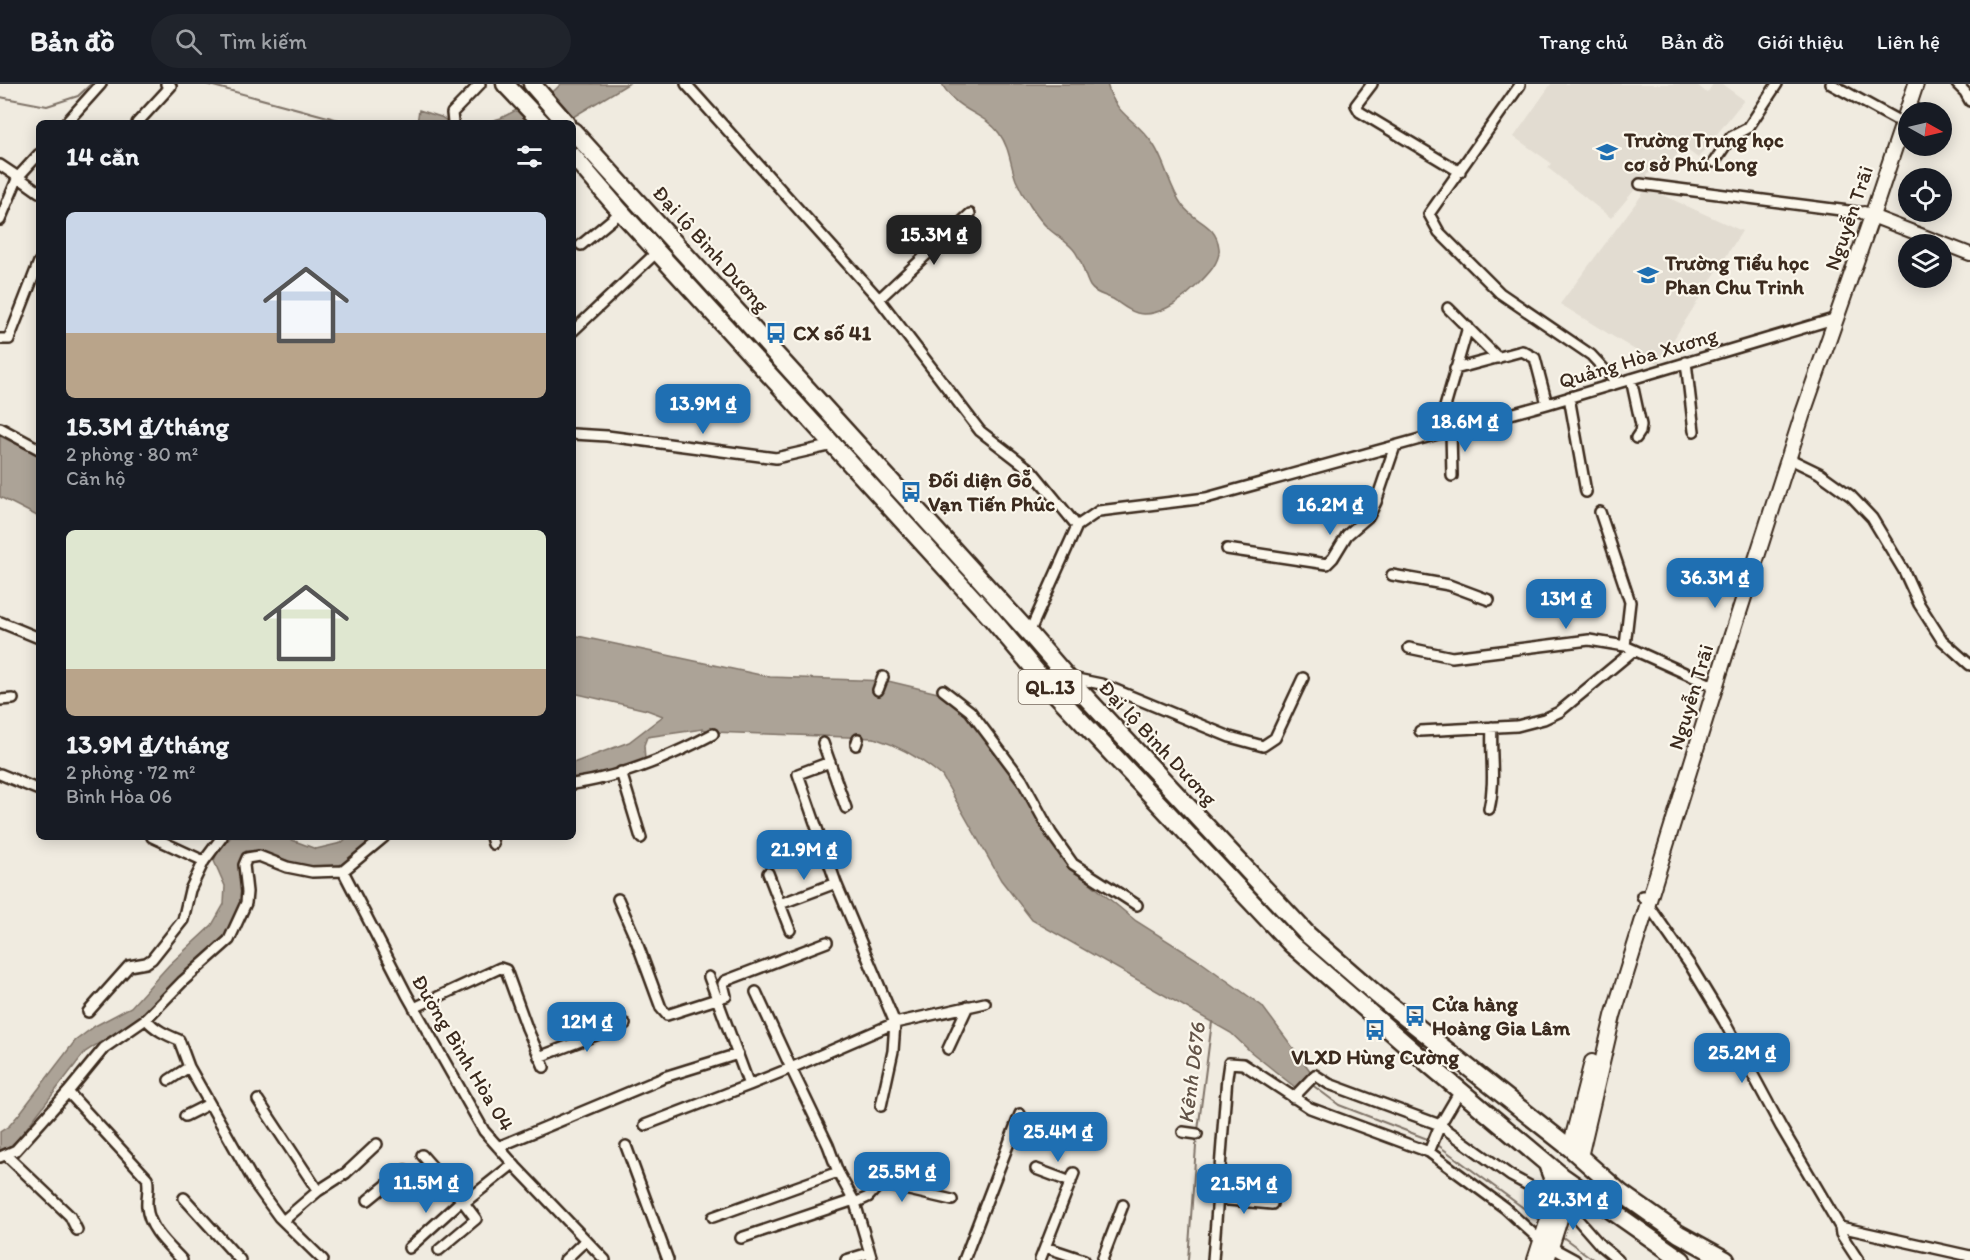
<!DOCTYPE html>
<html lang="vi">
<head>
<meta charset="utf-8">
<style>
  :root { --surface:#171b24; --page:#20242c; --text:#f1f3f6; --muted:#9ea1a6; --line:#363941; --accent:#1f6fb2 }
  body { margin:0; font-family:Itim,sans-serif; background:var(--page); color:var(--text); height:100vh; display:flex; flex-direction:column; font-size:22px; white-space:nowrap }
  * { box-sizing:border-box; margin:0 }
  p { font-size:20px; color:var(--muted) }
  .icon { flex:none; width:33px; height:33px; fill:none; stroke:currentColor; stroke-width:2; stroke-linecap:round; stroke-linejoin:round }
  .map { position:relative; flex:1; overflow:hidden }
  .details { position:absolute; left:36px; top:36px; width:540px; height:720px; display:flex; flex-direction:column; background:var(--surface); border-radius:9px; box-shadow:0 3px 15px #0003 }
  .details>* { flex:none }
  .needle { width:39px; rotate:98deg }
  .fabs { position:absolute; left:1898px; top:18px; display:grid; gap:12px }
  .fabs a { display:grid; place-items:center; width:54px; height:54px; border-radius:50%; background:var(--surface); box-shadow:0 3px 15px #0003; font-size:30px }
  .price { position:absolute; translate:-50% -51px; padding:0 14px; border-radius:12px; background:var(--accent); color:#fff; font-size:20px; line-height:39px; filter:drop-shadow(0 2px 3px #0008) }
  .price::after { content:''; position:absolute; left:50%; top:36px; width:18px; height:14px; margin-left:-9px; background:inherit; clip-path:polygon(0 0,100% 0,50% 100%) }
  .price.active { background:#222; color:#fff }
  ul { padding:0; list-style:none }
  li { display:grid; align-content:center; gap:12px; height:318px; padding:0 30px }
  li span { display:grid; place-items:center; height:186px; border-radius:9px; color:#555 }
  li>.icon { margin-inline-start:auto }
  span .icon { width:108px; height:108px; fill:#fffc; stroke-width:1 }
  li b { font-size:26px }
  h2 { display:flex; justify-content:space-between; align-items:center; height:72px; padding:0 30px; font-size:26px }
  header { display:flex; align-items:center; gap:36px; box-sizing:border-box; height:84px; padding:0 30px; background:var(--surface); border-bottom:2px solid var(--line) }
  header strong { font-size:28px }
  nav { display:flex; gap:33px; margin-inline-start:auto; font-size:21px }
  .search { width:420px; height:54px; background:var(--page); display:flex; align-items:center; gap:15px; box-sizing:border-box; padding:0 21px; border-radius:33px; color:var(--muted); font-size:22px }
  .map>svg:first-child { display:block }
</style>
</head>
<body>
<header>
<strong>Bản đồ</strong>
<div class="search"><svg class="icon" aria-label="search" viewBox="0 0 24 24"><circle cx="10" cy="10" r="6"/><path d="M15 15l6 6"/></svg>Tìm kiếm</div>
<nav><a>Trang chủ</a><a>Bản đồ</a><a>Giới thiệu</a><a>Liên hệ</a></nav>
</header>
<div class="map">
<svg width="1970" height="1176" viewBox="0 0 1970 1176">
  <rect width="100%" height="100%" fill="#f0ebe0"/>
  <filter id="ink" filterUnits="userSpaceOnUse"><feTurbulence type="fractalNoise" baseFrequency=".0167" numOctaves="2"/><feDisplacementMap in="SourceGraphic" scale="12" xChannelSelector="R" yChannelSelector="G"/><feConvolveMatrix kernelMatrix="1 2 1 2 8 2 1 2 1" color-interpolation-filters="sRGB"/></filter>
  <g filter="url(#ink)">
    <!-- built -->
    <path fill="#e2dcd1" d="M1551,0H1696L1707,9L1713,0H1722L1744,16L1698,74L1683,63L1667,83L1659,77L1611,134L1548,84L1551,79L1514,53Z
      M1647,104L1742,147L1658,280L1560,220Z"/>
    <!-- water -->
    <path fill="#aca397" stroke="#7f7367" stroke-width="1.5" d="M561,0H628L563,39H484L501,34L555,6Z
      M942,0H1107C1116,33 1137,35 1153,60C1166,79 1169,103 1182,121C1195,139 1216,139 1219,164C1221,180 1203,195 1193,205C1180,218 1156,234 1137,229C1127,226 1121,220 1113,215C1105,211 1095,210 1090,202C1083,190 1083,176 1073,165C1066,157 1057,152 1049,145C1036,133 1023,112 1016,96C1010,80 1010,64 999,49C983,28 957,28 942,0Z
      M419,26L441,33L450,39H417Z
      M0,352L39,371V433L0,413Z
      M573,551L770,593L888,597L942,610L967,630L1020,699L1072,784L1136,837L1201,878L1262,922L1314,992L1301,1008L1251,968L1231,949L1032,836L1001,796L942,692C922,675 899,662 874,654L712,648L703,645L647,653L644,661L645,676L594,694L573,697V679L629,658L663,632L647,626L573,609Z
      M231,753H284L316,765L341,759L348,753H378C368,761 357,773 345,779C326,788 300,782 282,775C267,769 261,766 246,767L239,779L243,813L226,854L141,932L85,968L19,1054L10,1062L0,1067V1048L9,1042L20,1029L75,957L95,942L131,923L169,881L212,841L224,820L225,802L214,777L217,768Z"/>
    <g fill="none" stroke-linecap="round" stroke-linejoin="round">
      <!-- stream -->
      <path stroke="#7f7367" stroke-width="2" d="M206,0L350,39
        M0,13L47,22L78,12L91,0
        M1311,1000L1339,1021L1430,1056
        M1435,1059L1541,1137
        M1560,1151L1594,1176
        M1188,1176L1196,1062L1212,938"/>
      <defs>
        <path id="minor" d="M686,0L879,215L980,347L1032,387L1077,442
          M1372,0L1356,21L1360,28L1460,88
          M1831,0L1895,35
          M1957,0L1965,8L1970,17
          M1520,1L1429,130L1439,148L1500,209L1591,271L1617,299
          M66,39L101,0
          M137,39L171,2L166,0
          M453,39L452,29L480,0
          M39,70L18,93L39,108
          M1714,78L1731,53L1748,44L1777,0
          M0,81L18,93L0,136
          M1640,100L1864,129
          M581,161L621,128
          M879,215L970,130
          M1448,224L1498,274
          M573,247L657,168
          M0,255H9L39,178
          M1686,278L1694,347
          M1455,285L1522,267L1535,274L1547,320
          M1631,295L1641,341L1640,348L1636,354
          M1569,313L1586,408
          M0,344L39,365
          M573,350L607,352L776,374L833,361
          M1788,374L1819,389L1851,412L1872,434L1904,487L1919,520L1942,556L1970,581
          M1452,392L1451,346L1445,323L1468,243
          M1600,428L1630,518L1625,562
          M1227,465L1327,480L1333,474L1347,451L1369,432L1376,418L1395,362
          M1392,491L1449,501L1489,516
          M0,538L39,554
          M1029,549L1077,442L1099,427L1206,414L1547,320L1837,234
          M1409,564L1452,573L1589,556L1625,562L1707,599
          M1072,594L1101,600L1230,653L1263,662L1275,654L1303,594
          M878,606L883,593
          M943,606L970,627L1022,696L1051,749L1073,780L1137,821
          M0,616L13,615
          M1420,647L1517,642L1544,635L1559,628L1634,566
          M823,659L846,724
          M856,661L858,655
          M830,678L798,690L836,799L895,939L893,967L881,1022
          M621,688L641,754
          M0,690L39,706
          M573,700C621,693 670,673 713,650
          M1489,725C1496,697 1490,671 1492,643
          M491,753L493,760
          M204,777L222,753
          M343,787L407,911L484,1047L516,1083L605,1176
          M768,789L790,846
          M1642,812L1690,881L1724,937L1781,1043L1840,1143L1841,1150L1858,1176
          M618,815L636,856L661,924L667,931L726,912L723,900L725,897L827,858
          M780,820L836,799
          M709,893L749,1001L791,984L756,908
          M414,924L500,884L506,886L527,944L544,983
          M88,928L129,882L146,879L152,875L183,836L190,806L204,777L152,753
          M146,935L183,897L229,856L246,819L247,808L244,781L247,774L259,772L287,783L312,788L343,787L384,753
          M948,965L968,922
          M539,973L625,940
          M664,993L738,970
          M169,996L189,983
          M68,1008L147,1094C150,1103 146,1113 147,1123C149,1145 168,1161 182,1176
          M1293,1014L1315,991L1329,1000L1440,1041L1511,1092L1554,1115
          M258,1016L318,1107
          M185,1032L209,1020
          M645,1041L749,1001
          M1183,1048L1197,1050
          M626,1062L668,1176
          M498,1063L661,995
          M1429,1068L1440,1041L1460,1007
          M6,1071L70,1132L77,1146
          M422,1071L464,1119L513,1080
          M0,1073L16,1066L68,1008L104,964L146,935C155,946 167,951 179,956L189,983L255,1100L279,1133L323,1176
          M1036,1085L1071,1098
          M184,1114L240,1176
          M1218,1115L1272,1120
          M368,1116L405,1086
          M855,1119L868,1113L879,1101L883,1100L952,1116
          M1565,1121L1601,1162L1618,1176
          M713,1133L838,1088
          M283,1137L318,1107L346,1089L377,1060
          M1840,1143L1970,1172
          M741,1154L854,1116
          M1045,1163L1084,1176
          M1551,1163L1575,1176
          M409,1164L462,1116
          M439,1166L476,1135L464,1119
          M565,1176L586,1156
          M846,1176L869,1169
          M872,1176L855,1119L838,1088L828,1061L791,984L895,939L985,919
          M964,1176L1020,1030
          M1040,1176L1074,1089
          M1102,1176L1123,1121
          M1213,1176L1227,993L1229,979L1243,980L1310,1024L1429,1068L1505,1124L1541,1157"/>
        <path id="tertiary" d="M1864,129L1970,170"/>
        <path id="secondary" d="M1570,1064L1592,978
          M1580,1073L1613,932L1719,591L1802,332L1872,132L1916,0
          M1535,1176L1558,1105
          M1547,1176L1567,1113"/>
        <path id="trunk" d="M505,0L542,39
          M532,0L566,39
          M573,47L1029,549L1067,593L1308,851L1377,911L1570,1064L1621,1109L1679,1150L1726,1176
          M573,72L621,128L992,535L1052,606L1291,860L1432,983L1562,1092L1682,1176
          M1547,1080L1553,1096L1554,1115
          M1565,1121L1576,1112L1588,1111"/>
      </defs>
      <!-- minor casing -->
      <use href="#minor" stroke="#3b2a1e" stroke-width="14"/>
      <!-- tertiary casing -->
      <use href="#tertiary" stroke="#3b2a1e" stroke-width="16"/>
      <!-- secondary casing -->
      <use href="#secondary" stroke="#3b2a1e" stroke-width="18"/>
      <!-- trunk casing -->
      <use href="#trunk" stroke="#3b2a1e" stroke-width="21"/>
      <!-- minor -->
      <use href="#minor" stroke="#fbf7ec" stroke-width="9"/>
      <!-- tertiary -->
      <use href="#tertiary" stroke="#fbf7ec" stroke-width="12"/>
      <!-- secondary -->
      <use href="#secondary" stroke="#fbf7ec" stroke-width="14"/>
      <!-- trunk -->
      <use href="#trunk" stroke="#fbf7ec" stroke-width="16"/>
    </g>
  </g>
  <!-- icons -->
  <defs>
    <symbol id="school-bare" viewBox="-9 -9 18 18"><path d="M0-5L7-2L0 1L-7-2ZM-4 1L0 2.5L4 1V4Q0 6-4 4Z" fill="#1f6fb2" stroke="#fbf7ec" stroke-width="2.5" paint-order="stroke"/></symbol>
    <symbol id="bus-bare" viewBox="-9 -9 18 18"><path d="M-5-6H5V4H4V6H2V4H-2V6H-4V4H-5ZM-3.5-4V0h7V-4ZM-3.5 1.2v1.5H-2V1.2ZM2 1.2v1.5H3.5V1.2Z" fill="#1f6fb2" stroke="#fbf7ec" stroke-width="2.5" paint-order="stroke"/></symbol>
  </defs>
  <g fill-rule="evenodd">
    <use href="#school-bare" x="1592" y="53" width="30" height="30"/>
    <use href="#school-bare" x="1633" y="176" width="30" height="30"/>
    <use href="#bus-bare" x="761" y="234" width="30" height="30"/>
    <use href="#bus-bare" x="896" y="393" width="30" height="30"/>
    <use href="#bus-bare" x="1400" y="917" width="30" height="30"/>
    <use href="#bus-bare" x="1360" y="931" width="30" height="30"/>
  </g>
  <g text-anchor="middle" stroke-width="4.5" stroke-linejoin="round" paint-order="stroke">
    <!-- shield labels -->
    <rect fill="#fbf7ec" stroke="#75685c" stroke-width="1.5" x="1018.5" y="586" width="63" height="34" rx="4.5"/>
    <g font-size="20" font-weight="bold" fill="#3b2a1e">
      <text x="1050" y="610">QL.13</text>
    </g>
    <!-- poi labels -->
    <g font-size="21" font-weight="bold" fill="#3b2a1e" stroke="#fbf7ec" text-anchor="start">
      <text x="1624" y="63">Trường Trung học<tspan x="1624" dy="24">cơ sở Phú Long</tspan></text>
      <text x="1665" y="186">Trường Tiểu học<tspan x="1665" dy="24">Phan Chu Trinh</tspan></text>
      <text x="793" y="256">CX số 41</text>
      <text x="928" y="403">Đối diện Gỗ<tspan x="928" dy="24">Vạn Tiến Phúc</tspan></text>
      <text x="1432" y="927">Cửa hàng<tspan x="1432" dy="24">Hoàng Gia Lâm</tspan></text>
      <text x="1375" y="980" text-anchor="middle">VLXD Hùng Cường</text>
    </g>
    <!-- street labels -->
    <g font-size="21" fill="#3b2a1e" stroke="#fbf7ec">
      <text transform="translate(1849 134) rotate(-71)" y="7">Nguyễn Trãi</text>
      <text transform="translate(711 165) rotate(48)" y="7">Đại lộ Bình Dương</text>
      <text transform="translate(1638 274) rotate(-17)" y="7">Quảng Hòa Xương</text>
      <text transform="translate(1691 613) rotate(-73)" y="7">Nguyễn Trãi</text>
      <text transform="translate(1158 659) rotate(47)" y="7">Đại lộ Bình Dương</text>
      <text transform="translate(463 969) rotate(59)" y="7">Đường Bình Hòa 04</text>
    </g>
    <!-- water labels -->
    <g font-size="22" font-style="italic" fill="#635448" stroke="#fbf7ec">
      <text transform="translate(1191 989) rotate(-83)" y="8">Kênh D676</text>
    </g>
  </g>
</svg>
<div class="fabs">
<a><svg class="needle" viewBox="-14 -14 28 28"><path d="M0-13l5 13h-10z" fill="#e53935"/><path d="M0 13l5-13h-10z" fill="#9ea1a6"/></svg></a>
<a><svg class="icon" aria-label="locate" viewBox="0 0 24 24"><circle cx="12" cy="12" r="6"/><path d="M12 2v4M12 18v4M2 12h4M18 12h4"/></svg></a>
<a><svg class="icon" aria-label="layers" viewBox="0 0 24 24"><path d="M12 4l9 5-9 5-9-5zM3 14l9 5 9-5"/></svg></a>
</div>
<b class="price active" style="left:934px;top:182px">15.3M ₫</b>
<b class="price" style="left:703px;top:351px">13.9M ₫</b>
<b class="price" style="left:1465px;top:369px">18.6M ₫</b>
<b class="price" style="left:1330px;top:452px">16.2M ₫</b>
<b class="price" style="left:1715px;top:525px">36.3M ₫</b>
<b class="price" style="left:1566px;top:546px">13M ₫</b>
<b class="price" style="left:804px;top:797px">21.9M ₫</b>
<b class="price" style="left:587px;top:969px">12M ₫</b>
<b class="price" style="left:1742px;top:1000px">25.2M ₫</b>
<b class="price" style="left:1058px;top:1079px">25.4M ₫</b>
<b class="price" style="left:902px;top:1119px">25.5M ₫</b>
<b class="price" style="left:426px;top:1130px">11.5M ₫</b>
<b class="price" style="left:1244px;top:1131px">21.5M ₫</b>
<b class="price" style="left:1573px;top:1147px">24.3M ₫</b>
<section class="details">
<h2>14 căn<svg class="icon" aria-label="filters" viewBox="0 0 24 24"><path d="M4 7h16M4 17h16"/><circle cx="9" cy="7" r="2"/><circle cx="15" cy="17" r="2"/></svg></h2>
<ul>
<li><span style="background:linear-gradient(#c9d6e8 65%,#b9a48a 0)"><svg class="icon" aria-label="home" viewBox="0 0 24 24"><path d="M3 11l9-7 9 7M6 9v11h12V9"/></svg></span><div><b>15.3M ₫/tháng</b><p>2 phòng · 80 m²</p><p>Căn hộ</p></div></li>
<li><span style="background:linear-gradient(#dfe7d0 75%,#b9a48a 0)"><svg class="icon" aria-label="home" viewBox="0 0 24 24"><path d="M3 11l9-7 9 7M6 9v11h12V9"/></svg></span><div><b>13.9M ₫/tháng</b><p>2 phòng · 72 m²</p><p>Bình Hòa 06</p></div></li>
</ul>
</section>
</div>
</body>
</html>
